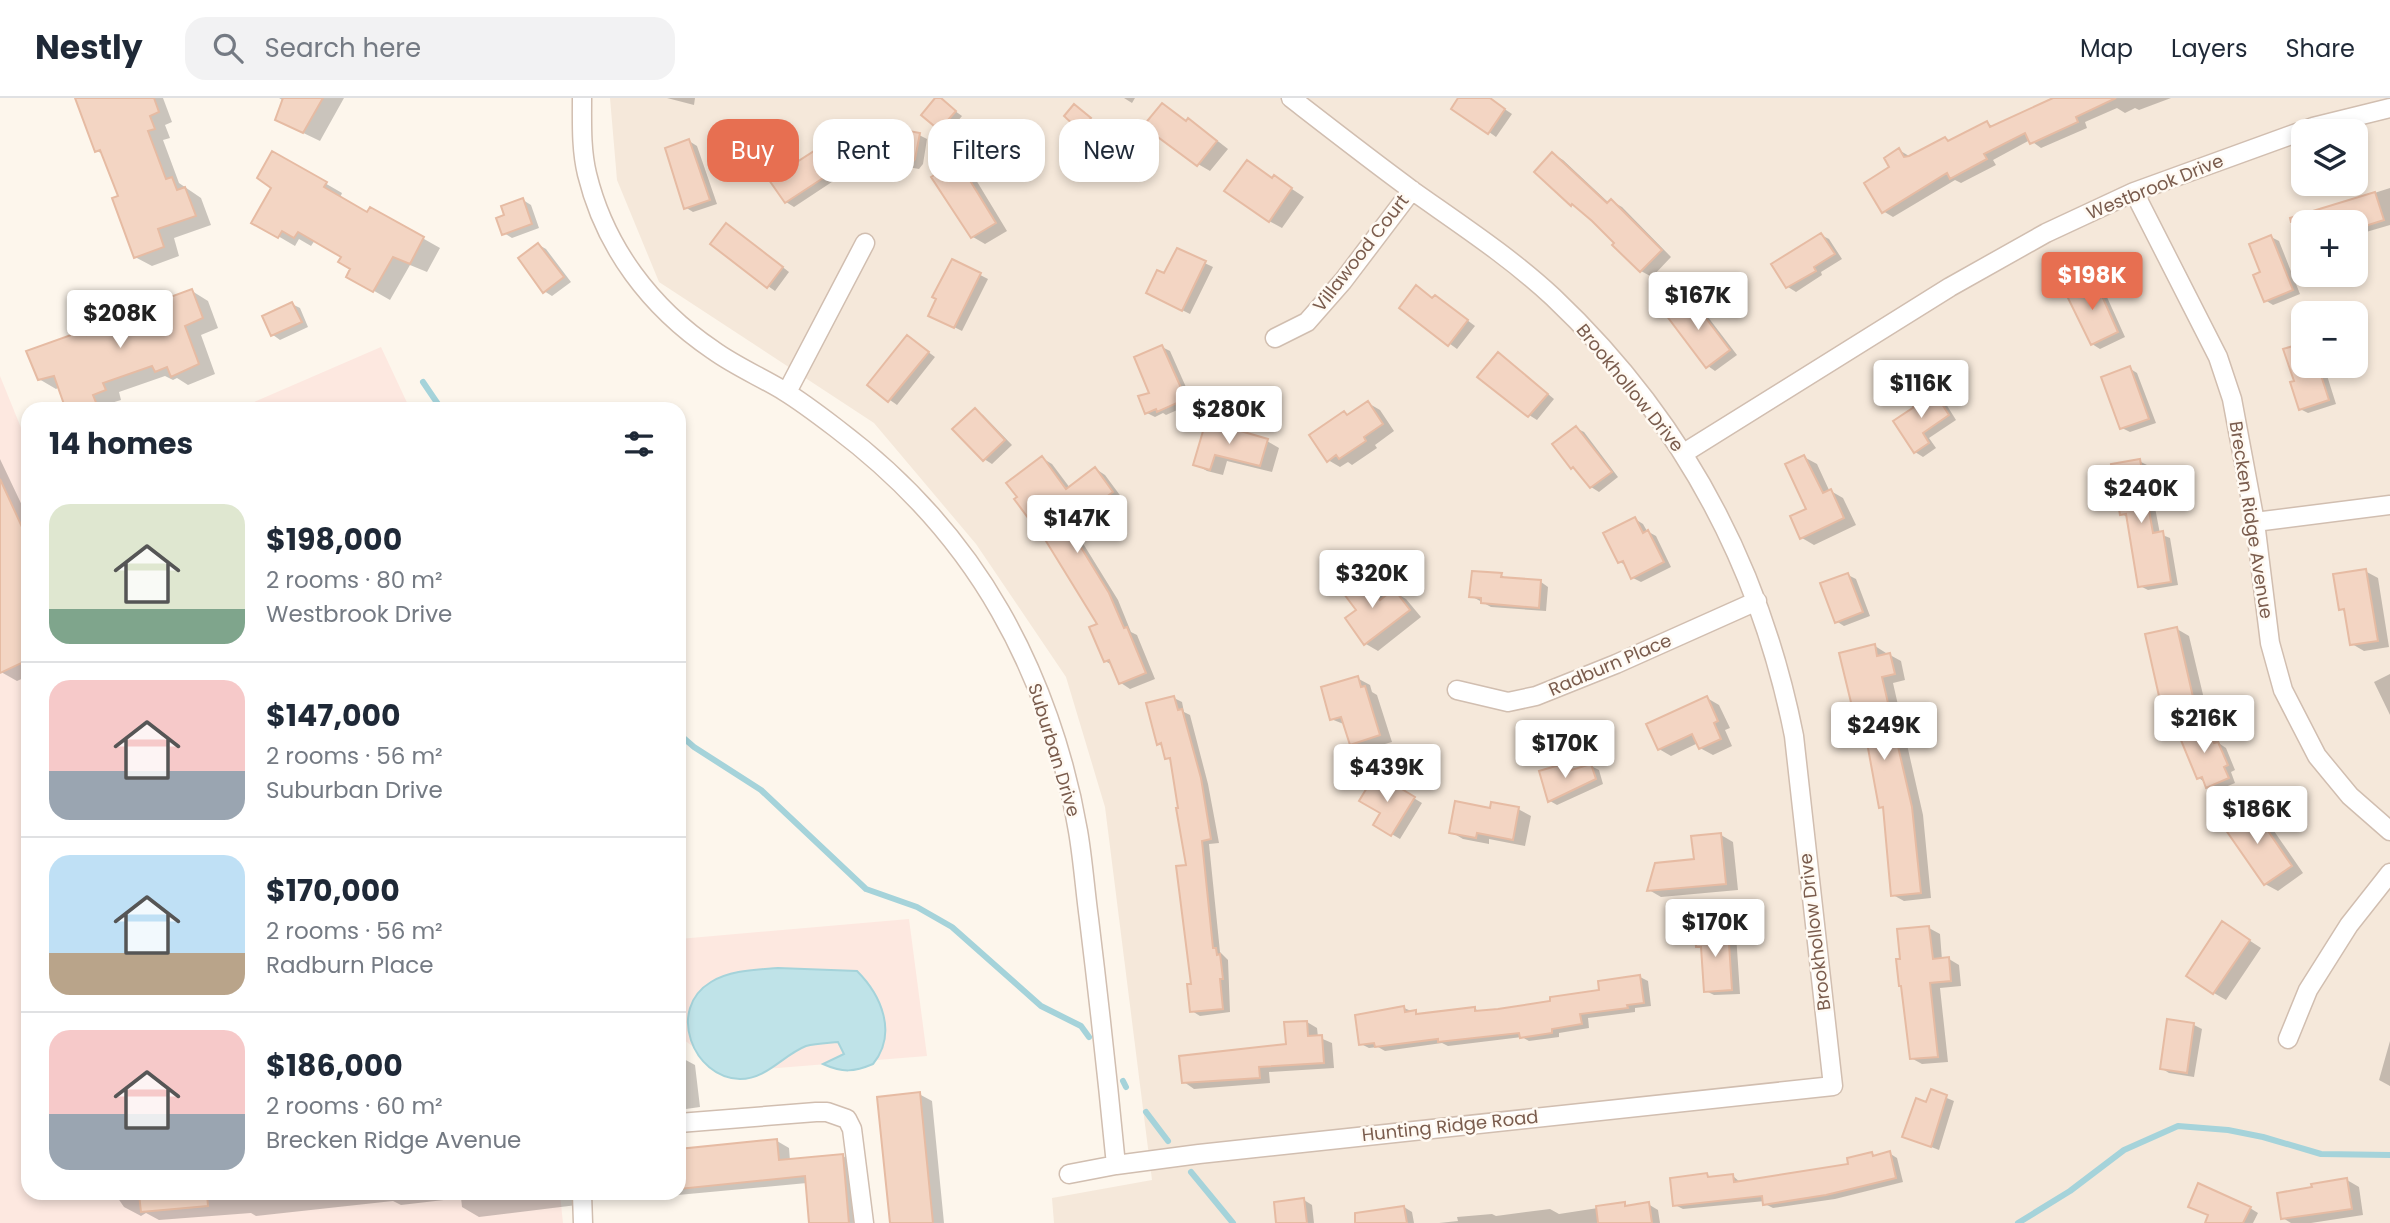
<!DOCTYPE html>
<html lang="en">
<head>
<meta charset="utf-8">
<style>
  :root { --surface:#fff; --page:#f2f2f3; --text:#1f2937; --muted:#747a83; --line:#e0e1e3; --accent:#e76f51 }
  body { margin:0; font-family:Poppins,sans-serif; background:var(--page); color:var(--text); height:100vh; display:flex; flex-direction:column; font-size:26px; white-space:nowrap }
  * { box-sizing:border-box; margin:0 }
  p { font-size:23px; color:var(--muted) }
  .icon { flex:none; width:38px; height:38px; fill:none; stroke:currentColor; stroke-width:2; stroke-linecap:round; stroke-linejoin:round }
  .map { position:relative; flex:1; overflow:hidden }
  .side { position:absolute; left:21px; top:304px; width:665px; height:798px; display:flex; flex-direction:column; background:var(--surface); border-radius:21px; box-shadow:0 4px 10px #0003 }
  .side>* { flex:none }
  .hud { position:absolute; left:707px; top:21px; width:665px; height:63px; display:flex; gap:14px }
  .tools { position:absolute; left:2291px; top:21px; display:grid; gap:14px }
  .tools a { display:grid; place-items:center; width:77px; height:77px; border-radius:14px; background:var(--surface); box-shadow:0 4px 10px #0003; font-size:35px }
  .price { position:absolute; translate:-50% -60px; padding:0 16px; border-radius:7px; background:#fff; color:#222; font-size:23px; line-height:46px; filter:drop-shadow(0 2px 4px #0008) }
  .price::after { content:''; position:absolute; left:50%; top:42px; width:21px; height:16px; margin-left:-10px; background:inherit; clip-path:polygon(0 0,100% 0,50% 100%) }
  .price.selected { background:var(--accent); color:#fff }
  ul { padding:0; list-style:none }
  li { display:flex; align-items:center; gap:21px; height:175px; padding:0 28px }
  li+li { border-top:2px solid var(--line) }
  li span { display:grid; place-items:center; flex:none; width:196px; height:140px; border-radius:21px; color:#555 }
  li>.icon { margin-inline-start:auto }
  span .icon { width:84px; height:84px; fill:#fffc; stroke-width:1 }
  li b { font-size:30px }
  h2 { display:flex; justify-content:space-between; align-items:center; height:84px; padding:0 28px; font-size:30px }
  .chip { padding:0 24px; border-radius:21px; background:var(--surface); box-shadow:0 4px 10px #0003; font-size:24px; line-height:63px }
  .chip.selected { background:var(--accent); color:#fff }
  header { display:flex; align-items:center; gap:42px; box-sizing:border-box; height:98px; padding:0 35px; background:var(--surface); border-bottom:2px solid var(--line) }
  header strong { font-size:33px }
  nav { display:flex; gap:38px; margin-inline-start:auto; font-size:24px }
  .search { width:490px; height:63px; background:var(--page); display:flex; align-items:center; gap:18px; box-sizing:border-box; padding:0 24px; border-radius:21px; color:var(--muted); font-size:26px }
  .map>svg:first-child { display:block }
</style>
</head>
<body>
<header>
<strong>Nestly</strong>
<div class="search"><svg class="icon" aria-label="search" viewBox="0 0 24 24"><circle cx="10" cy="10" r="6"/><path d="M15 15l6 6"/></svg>Search here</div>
<nav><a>Map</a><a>Layers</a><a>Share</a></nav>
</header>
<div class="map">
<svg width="2390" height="1125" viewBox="0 0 2390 1125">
  <rect width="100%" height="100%" fill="#fdf6ec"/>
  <!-- residential -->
  <path fill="#f5e8da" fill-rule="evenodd" d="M610,0H2390V1125H1054L1052,1100L1152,1082L1105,709L1066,579L976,446L874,325L659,184L617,82ZM2303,33H2356V86H2303ZM2303,124H2356V177H2303ZM2303,215H2356V268H2303Z"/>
  <!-- commercial -->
  <path fill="#fde8e0" d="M381,249L410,311H238Z
    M0,278L28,347V1096H560L563,1125H0Z
    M909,821L927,958L726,974L679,938V841Z"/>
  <!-- water -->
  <path fill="#bfe3e8" stroke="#a5d3da" stroke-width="2" d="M778,870L857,873C881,897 898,935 873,966C854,974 843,975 823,966L844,956L838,944C828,945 816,945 806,948C783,957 767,981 740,981C693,980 666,911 711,884C731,872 755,872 778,870Z"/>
  <!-- shadow -->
  <path fill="#0003" d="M76,0H163L172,24L165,27L170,40L163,42L179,85L201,100L211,127L174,140L179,158L152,168L135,159L120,99L104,57L97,53Z
    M279,0H344L320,43L293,30L284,3Z
    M667,0H695L694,7Z
    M937,0L962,18L948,35L923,17Z
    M1124,0H1135L1132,5Z
    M1461,0H1488L1512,16L1496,39L1489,34Z
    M2057,0H2171L2139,12L2135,10L2125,15L2117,10L2085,24L2087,30L2041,50L2030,42L1993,62L1996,67L1961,85L1955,82L1893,119L1883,113L1892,70L1899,52L1909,58L1945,41L1950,44L1987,25L1994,29Z
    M1162,7L1187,24L1189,23L1201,30L1228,51L1210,73L1198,66Z
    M1078,10L1093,23L1084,33L1081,31Z
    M919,37L927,41L923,66L919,71L864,61L856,56Z
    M689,43L697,48L717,106L693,114L685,109Z
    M825,48L833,52L847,74L794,109L786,104Z
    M273,55L342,95L340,100L368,116L371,111L440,150L427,174L410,167L390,202L348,178L352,170L344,158L315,142L311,148L299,141L295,148L254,124L273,89Z
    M1553,56L1563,62L1609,105L1611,103L1622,109L1671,159L1652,179L1641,173L1615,147L1617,145L1537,73Z
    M958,65L970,72L1007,133L985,146L973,139Z
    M1273,81L1286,87L1304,99L1282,130L1269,123Z
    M2390,90V127L2356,137V124H2322L2318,113Z
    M523,102L531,107L539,130L512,140L504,135L506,118Z
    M735,132L789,174L775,193L768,188Z
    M1821,137L1829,141L1842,161L1821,174L1822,177L1796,194L1788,189L1774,167Z
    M2271,139L2279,143L2300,196L2273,207L2265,202L2262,175Z
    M539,147L546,151L571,184L552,198L544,193Z
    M1177,152L1213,169L1190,216L1156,199Z
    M953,163L988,181L962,233L938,221Z
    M2094,184L2102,188L2125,239L2100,251L2092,246Z
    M192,193L208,203L218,230L201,237L215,276L188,287L177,280L173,282L165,278L119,294L121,302L108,306L110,312H68L60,289L56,291L39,281L85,234L91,237L137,221Z
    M1434,201L1443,204L1475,228L1457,251L1401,210Z
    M1690,201L1698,206L1737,257L1715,273L1708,268Z
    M292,206L300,210L308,229L280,242L273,237Z
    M908,239L935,259L897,307L869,287Z
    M2303,247V268H2324L2336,306L2308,315L2300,311L2296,284Z
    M1162,249L1170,253L1193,305L1166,317L1163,315L1155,319L1147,315Z
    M1506,261L1554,301L1537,322L1529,317Z
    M2129,270L2137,275L2156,325L2130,334L2122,330Z
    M1933,294L1941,298L1956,322L1929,340L1936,350L1923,359L1915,354L1916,310Z
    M1368,305L1380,312L1394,333L1375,347L1377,350L1352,367L1348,364L1340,369L1328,362L1344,315L1349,318Z
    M975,312L983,317L1012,347L992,366L984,361Z
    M1207,325L1267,343L1279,350L1272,374L1227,363L1223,377L1207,373L1195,366Z
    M1576,330L1584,334L1618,379L1599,394L1591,389L1580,374L1572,370Z
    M1804,359L1817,366L1829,392L1843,400L1856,427L1814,447L1802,440L1808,412Z
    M1042,360L1052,366L1070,390L1096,371L1105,377L1122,400L1105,412L1097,407L1071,426L1118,502L1131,534L1137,537L1155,581L1130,591L1121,585L1114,568L1105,563L1099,527L1045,437L1016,401Z
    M0,361L28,420V578L17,583L1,574L0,570Z
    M2139,363L2147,367L2160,436L2170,440L2178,487L2148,492L2140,488L2129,420L2122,416Z
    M1635,421L1643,426L1647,433L1656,438L1671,469L1641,484L1633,480L1627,468L1620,464Z
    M2365,473L2378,480L2389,549L2364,553L2352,546L2347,515L2341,511Z
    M1501,477L1509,482L1541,484L1548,489L1546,513L1491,509L1471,498Z
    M1848,477L1856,481L1870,518L1844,528L1836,523Z
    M1361,479L1373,486L1385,501L1394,494L1406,501L1421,519L1378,553L1366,546L1358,513Z
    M2177,531L2189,538L2205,605L2175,613L2163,606Z
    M1875,548L1886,555V558L1890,557L1901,563L1905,582L1893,585L1923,717L1931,800L1904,803L1893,797L1885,711L1881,709L1864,628L1857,624Z
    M2390,576V617L2374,584Z
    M1357,580L1370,587L1372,594L1377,597L1392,644L1364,652L1351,645L1346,627L1331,621Z
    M1174,600L1182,604L1184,614L1190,617L1208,686L1219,745L1209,746L1220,854L1228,862L1230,914L1200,918L1192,913L1188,769L1172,663L1167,660L1164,649L1158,646Z
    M1707,600L1719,607L1730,630L1725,632L1732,648L1713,657L1700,650L1698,645L1671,658L1659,651Z
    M2205,626L2213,630L2220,646L2226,650L2235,672L2231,674L2235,685L2216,693L2199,680Z
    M1566,667L1573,672L1591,668L1599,672L1603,686L1557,707L1550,703Z
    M1385,683L1422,705L1400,741L1375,726L1382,715Z
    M2251,710L2263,717L2303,775L2278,793L2265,786Z
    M1518,711L1531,718L1525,748L1489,741V746L1463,741L1451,734L1491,712Z
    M1721,737L1733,744L1738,792L1661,799L1649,792L1696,763Z
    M1929,830L1940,836L1942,862L1949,861L1959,867L1961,888L1940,890L1948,964L1922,966L1911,960L1902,862Z
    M1728,832L1736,836L1740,896L1714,897L1706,893L1703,851L1698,848Z
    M2235,833L2261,850L2226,902L2214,895Z
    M1640,879L1648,883L1651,908L1635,910V914L1588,920L1589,930L1559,935V939L1529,943L1522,939L1448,948L1442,945L1385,953L1378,949L1369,950L1361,946L1404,910L1421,917L1474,910L1480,914L1498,913L1601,894Z
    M1307,924L1317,930L1318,939L1332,945L1334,970L1269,974L1270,985L1194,991L1184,984L1287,948Z
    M2194,927L2202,931L2194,979L2169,975L2161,970Z
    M2390,943V988L2379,982Z
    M682,960L695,967L700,1009L679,1012V961Z
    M1932,994L1954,1003L1939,1052L1904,1038L1927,1006Z
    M919,996L932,1003L944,1125H892Z
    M777,1043L789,1050L790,1063L843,1058L855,1065L860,1125H811L807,1085L624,1102L613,1096H679V1052Z
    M1889,1055L1897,1060L1903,1084L1835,1101L1773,1110L1765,1106V1103L1683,1111L1675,1107L1707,1077L1712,1080L1733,1078L1741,1085L1851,1067L1871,1056L1876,1059Z
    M2347,1082L2359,1089L2363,1117L2311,1125H2291L2283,1120Z
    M115,1096H575L577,1107L479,1119L462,1109L461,1100L401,1107L393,1103L256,1118L251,1115L159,1122L146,1115L141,1118L124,1109Z
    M1304,1102L1312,1107L1314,1125H1278Z
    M1624,1106L1629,1109L1648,1106L1658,1112L1660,1125H1439L1458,1123L1457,1119L1492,1116L1496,1118L1550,1111L1559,1116Z
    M1404,1109L1412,1114L1414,1125H1356L1354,1117Z
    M2250,1110L2258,1115L2253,1125H2207L2211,1118Z"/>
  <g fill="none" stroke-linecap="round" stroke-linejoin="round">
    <!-- stream -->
    <path stroke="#a5d3da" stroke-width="6" d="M423,284L442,312
      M679,636L694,649L761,692L866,791L917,809L952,829L1041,908L1081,928L1089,939
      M1123,983L1126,989
      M1146,1014L1168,1043
      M1191,1074L1233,1125
      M2018,1125L2070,1093L2124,1052L2178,1028L2228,1032L2263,1039L2321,1056L2390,1057"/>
  </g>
  <!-- building -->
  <path fill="#f3d5c3" stroke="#e6bba3" stroke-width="2" d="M75,0H154L159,14L150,18L155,31L148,33L166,81L172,79L177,92L185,89L196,118L158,131L164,149L134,160L112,100L118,98L100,52L95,54Z
    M283,0H323L303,35L275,22Z
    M935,0H941L956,13L939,32L921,17Z
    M1458,0H1490L1505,11L1488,36L1451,11Z
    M2053,0H2116L2076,19L2078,24L2030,46L2025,35L1984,56L1987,61L1950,81L1947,75L1882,115L1864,85L1889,69L1884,60L1899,50L1904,59L1909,58L1945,39L1948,43L1987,23L1990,29Z
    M1162,5L1186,23L1188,20L1217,43L1197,68L1143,28Z
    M1074,6L1091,20L1080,33L1064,18Z
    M860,24L920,35L915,61L910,67L854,57Z
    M689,41L710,102L684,111L665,50Z
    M825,46L840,69L785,105L769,82Z
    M272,53L327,84L324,89L367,114L370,109L424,139L410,166L393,159L373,194L346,179L350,171L338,164L341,159L298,134L294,140L282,133L278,140L251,125L271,90L257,80Z
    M1552,54L1607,105L1611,101L1662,152L1640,174L1612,147L1614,145L1592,123L1572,106L1571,108L1534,74Z
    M1247,62L1272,80L1274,77L1292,90L1269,124L1224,93Z
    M958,63L996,125L971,140L931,79Z
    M2375,94L2384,122L2356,131V124H2291L2290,120Z
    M523,100L532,126L502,137L496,120L504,117L501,108Z
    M726,125L783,169L767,190L710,146Z
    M1821,135L1835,156L1814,169L1816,173L1786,190L1771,166Z
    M2271,137L2293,192L2264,204L2253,177L2260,174L2249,146Z
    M538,145L564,179L543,195L518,160Z
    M1177,150L1206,163L1182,213L1146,195L1157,172L1164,175Z
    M952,161L981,175L954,230L928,218L936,201L932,199Z
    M2095,182L2118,234L2091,247L2066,196Z
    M1416,187L1432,200L1435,197L1468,222L1448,248L1399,210Z
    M192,191L203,220L185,228L199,266L171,279L167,269L155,274L152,268L103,285L106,292L93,297L97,307L85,311L66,312L54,278L38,282L26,253L85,232L87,237L134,220L132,213Z
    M1690,199L1730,252L1706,270L1666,217Z
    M292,204L302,224L271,238L262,218Z
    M907,237L929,254L888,304L867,287Z
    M2303,245V268H2318L2329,302L2299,312L2290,284L2294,283L2283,251Z
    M1162,247L1186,301L1157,314L1156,311L1145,316L1138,298L1149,295L1134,259Z
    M1498,254L1548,296L1528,319L1477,279Z
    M2130,268L2149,321L2120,331L2101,279Z
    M1933,292L1949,317L1923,335L1929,345L1914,355L1893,323L1914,309L1911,306Z
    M1368,303L1383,326L1364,339L1366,343L1339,361L1336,357L1327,364L1309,337L1344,313L1347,317Z
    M975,310L1005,342L983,363L952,331Z
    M1206,323L1268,341L1260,368L1215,357L1210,372L1193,367Z
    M1576,328L1612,374L1590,390L1573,369L1571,371L1552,346Z
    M1804,357L1823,395L1831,391L1844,420L1800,441L1790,418L1806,411L1785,366Z
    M1042,358L1066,391L1095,369L1113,394L1094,408L1089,400L1063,420L1109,495L1124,530L1127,529L1146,575L1119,586L1109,562L1104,564L1089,529L1097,526L1041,435L1040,436L1014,401L1017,399L1006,385Z
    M2140,361L2153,435L2163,433L2171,484L2138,489L2126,416L2120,417L2111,366Z
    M0,381L28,442V562L0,575Z
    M1635,419L1643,435L1648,432L1664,464L1631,481L1623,463L1618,465L1603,435Z
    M2366,471L2378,543L2350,547L2344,511L2339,512L2333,476Z
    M1472,473L1502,475L1501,479L1541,482L1539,510L1481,505V500L1469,499Z
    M1848,475L1863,514L1835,525L1820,485Z
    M1361,477L1380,502L1394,491L1410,512L1364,547L1345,520L1356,512L1341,492Z
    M2177,529L2193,599L2161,607L2145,536Z
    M1875,546L1877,558L1890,555L1895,576L1882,579L1912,709L1921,795L1891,798L1883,709L1879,710L1863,623L1856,625L1839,555Z
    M1358,578L1361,589L1365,588L1380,637L1350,647L1341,619L1330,622L1321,589Z
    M1174,598L1178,612L1182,611L1201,680L1211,741L1202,743L1213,850H1216L1217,857L1220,856L1223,881H1220L1223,911L1190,914L1187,886H1191L1176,768L1186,767L1176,710H1178L1170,660L1165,661L1161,645L1157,647L1146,605Z
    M1707,598L1718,623L1714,625L1721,641L1699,651L1692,636L1658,652L1646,626Z
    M2205,624L2214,645L2218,644L2228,667L2224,669L2229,680L2206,690L2202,679L2197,681L2178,635Z
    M1566,665L1568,673L1591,666L1596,681L1548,704L1539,673Z
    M1374,678L1383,683L1385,681L1415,699L1391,738L1373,727L1380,715L1359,703Z
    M1455,703L1490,710L1491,704L1519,709L1513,742L1477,735L1476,740L1449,735Z
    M2251,708L2292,768L2264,787L2223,728Z
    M1721,735L1726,786L1647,793L1655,765L1694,761L1691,738Z
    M2222,823L2250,842L2213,896L2186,878Z
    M1929,828L1933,861L1949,859L1951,883L1930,885L1938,959L1910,961L1901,888H1899L1896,861H1900L1897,831Z
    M1728,830L1732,892L1704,894L1701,849H1696L1695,832Z
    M1640,877L1644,905L1627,907L1628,910L1580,916L1582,926L1552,931V935L1520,940L1519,935L1438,944V941L1375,949L1374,945L1359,947L1355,917L1404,908L1405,914L1416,912V916L1475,909V913L1498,911L1550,903V899L1599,892L1598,883Z
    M2167,921L2194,925L2187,975L2160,971Z
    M1307,923L1308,938L1322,937L1324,965L1259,969L1260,980L1182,985L1179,958L1286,946L1284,924Z
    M1931,991L1947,997L1931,1049L1902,1039L1916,1000L1926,1004Z
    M920,994L933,1125H890L877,999Z
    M777,1041L779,1062L843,1056L849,1125H809L805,1078L679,1091V1051Z
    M1890,1053L1896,1080L1826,1097L1763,1107L1762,1098L1673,1108L1670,1080L1707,1075L1708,1079L1733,1076L1734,1084L1848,1066L1847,1060L1872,1054L1873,1058Z
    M2347,1080L2352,1111L2281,1121L2277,1095L2312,1089L2311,1086Z
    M2198,1085L2251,1109L2243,1125H2205L2208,1117L2188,1109Z
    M139,1096H207L208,1108L141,1114Z
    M1304,1100L1307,1125H1276L1274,1104Z
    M1625,1104V1108L1649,1104L1652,1125H1598L1596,1108Z
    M1404,1108L1407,1125H1355V1115Z"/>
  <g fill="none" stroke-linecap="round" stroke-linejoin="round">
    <defs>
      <path id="street" d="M582,0C582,25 581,51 587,76C605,150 651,210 713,252C735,268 761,279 784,293C802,304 819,317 836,330C901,379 959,441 1000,513C1038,579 1065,657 1078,733C1083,762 1085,792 1089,821C1099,903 1108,985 1116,1067
        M2134,94L2218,259L2232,301L2255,424L2270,545L2283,592L2317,658L2350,698L2390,733
        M1275,240L1307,224L1343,183L1412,92
        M787,294L865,145
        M1684,355L1950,189L2046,135L2134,94L2313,29L2390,10
        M2255,424L2390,407
        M1457,592L1508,604L1536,598L1616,566L1757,503
        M2288,941L2308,892L2349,827L2390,775
        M679,1025L816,1014H827L847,1021L852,1031L864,1125
        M1069,1076L1116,1067L1199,1056L1833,988L1794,638C1760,466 1681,320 1553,199C1510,159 1461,127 1413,93C1372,63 1331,31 1291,0
        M582,1096L583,1125"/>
    </defs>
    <!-- street casing -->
    <use href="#street" stroke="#d1beb0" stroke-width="21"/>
    <!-- street -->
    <use href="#street" stroke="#fff" stroke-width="18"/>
  </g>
  <g text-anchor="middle" stroke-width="5" stroke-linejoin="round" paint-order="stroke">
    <!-- street labels -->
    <g font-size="18" fill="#7a5c4d" stroke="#fffaf3">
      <text transform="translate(2155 89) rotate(-22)" y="6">Westbrook Drive</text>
      <text transform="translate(1361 155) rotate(-52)" y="6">Villawood Court</text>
      <text transform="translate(1630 290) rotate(51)" y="6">Brookhollow Drive</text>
      <text transform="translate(2251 422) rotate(81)" y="6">Brecken Ridge Avenue</text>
      <text transform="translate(1610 567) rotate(-23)" y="6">Radburn Place</text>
      <text transform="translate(1054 652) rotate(73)" y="6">Suburban Drive</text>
      <text transform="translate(1815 834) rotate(-97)" y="6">Brookhollow Drive</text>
      <text transform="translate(1450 1028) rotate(-6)" y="6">Hunting Ridge Road</text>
    </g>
  </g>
</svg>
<div class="tools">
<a><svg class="icon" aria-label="layers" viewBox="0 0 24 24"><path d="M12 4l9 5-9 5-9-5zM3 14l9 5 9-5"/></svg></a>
<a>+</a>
<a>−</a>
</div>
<b class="price selected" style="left:2092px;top:214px">$198K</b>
<b class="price" style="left:1698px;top:234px">$167K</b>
<b class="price" style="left:120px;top:252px">$208K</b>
<b class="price" style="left:1921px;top:322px">$116K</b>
<b class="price" style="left:1229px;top:348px">$280K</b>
<b class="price" style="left:2141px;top:427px">$240K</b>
<b class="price" style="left:1077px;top:457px">$147K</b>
<b class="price" style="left:1372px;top:512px">$320K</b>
<b class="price" style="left:2204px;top:657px">$216K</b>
<b class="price" style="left:1884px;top:664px">$249K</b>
<b class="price" style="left:1565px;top:682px">$170K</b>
<b class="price" style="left:1387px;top:706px">$439K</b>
<b class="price" style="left:2257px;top:748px">$186K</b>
<b class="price" style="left:1715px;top:861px">$170K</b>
<div class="hud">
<a class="chip selected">Buy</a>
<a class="chip">Rent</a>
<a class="chip">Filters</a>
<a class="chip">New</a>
</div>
<section class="side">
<h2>14 homes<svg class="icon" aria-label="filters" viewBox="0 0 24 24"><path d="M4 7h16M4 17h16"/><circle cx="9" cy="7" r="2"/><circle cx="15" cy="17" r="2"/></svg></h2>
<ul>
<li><span style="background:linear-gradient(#dfe7d0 75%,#7fa58c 0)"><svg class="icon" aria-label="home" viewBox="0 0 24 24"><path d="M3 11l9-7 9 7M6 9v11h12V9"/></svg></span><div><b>$198,000</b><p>2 rooms · 80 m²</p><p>Westbrook Drive</p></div></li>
<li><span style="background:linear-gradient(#f6c9c9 65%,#9aa5b1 0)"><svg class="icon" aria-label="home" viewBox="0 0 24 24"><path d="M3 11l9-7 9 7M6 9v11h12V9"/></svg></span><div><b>$147,000</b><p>2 rooms · 56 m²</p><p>Suburban Drive</p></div></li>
<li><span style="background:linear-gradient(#bfe0f5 70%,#b9a48a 0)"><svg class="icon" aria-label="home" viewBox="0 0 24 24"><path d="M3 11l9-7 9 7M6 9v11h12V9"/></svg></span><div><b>$170,000</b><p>2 rooms · 56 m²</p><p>Radburn Place</p></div></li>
<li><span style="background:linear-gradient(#f6c9c9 60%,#9aa5b1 0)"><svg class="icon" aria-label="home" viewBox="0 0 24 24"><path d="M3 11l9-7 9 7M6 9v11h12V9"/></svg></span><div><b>$186,000</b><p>2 rooms · 60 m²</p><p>Brecken Ridge Avenue</p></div></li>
</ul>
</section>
</div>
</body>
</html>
